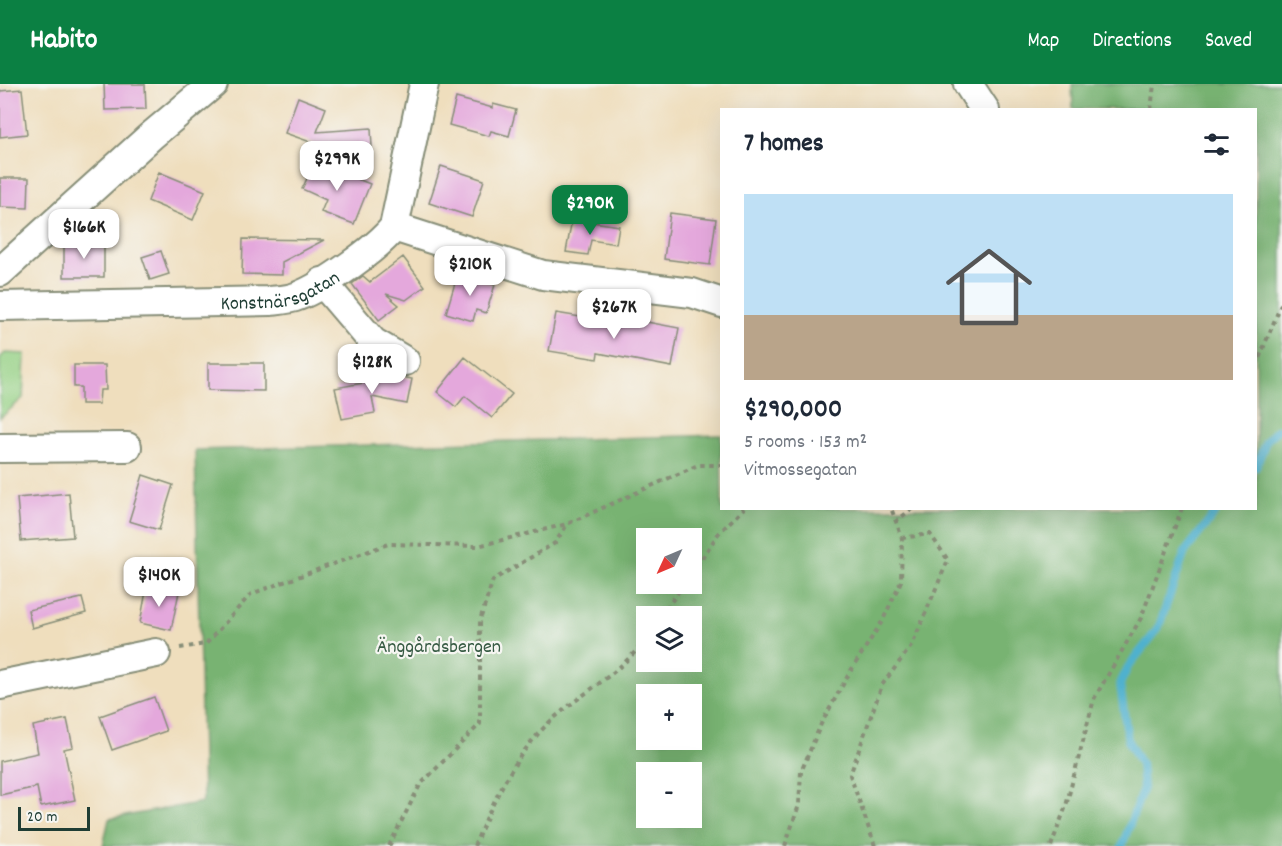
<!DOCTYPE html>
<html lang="en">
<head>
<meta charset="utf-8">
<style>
  :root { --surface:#fff; --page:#f2f2f3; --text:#1f2937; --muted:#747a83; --line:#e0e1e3; --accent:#0b8043 }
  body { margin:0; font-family:Dekko,sans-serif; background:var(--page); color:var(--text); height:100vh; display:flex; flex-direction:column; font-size:22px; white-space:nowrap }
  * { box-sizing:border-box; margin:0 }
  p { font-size:20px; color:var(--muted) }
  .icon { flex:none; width:33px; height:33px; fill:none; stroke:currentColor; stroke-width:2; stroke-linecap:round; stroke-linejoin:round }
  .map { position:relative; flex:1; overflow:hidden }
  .drawer { position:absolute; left:720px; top:24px; width:537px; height:402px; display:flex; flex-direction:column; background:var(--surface); border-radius:0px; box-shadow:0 6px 24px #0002 }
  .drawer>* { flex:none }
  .needle { width:39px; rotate:226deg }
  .tools { position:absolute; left:636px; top:444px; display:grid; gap:12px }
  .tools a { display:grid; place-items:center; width:66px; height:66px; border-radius:0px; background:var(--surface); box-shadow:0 6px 24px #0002; font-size:30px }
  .scale { position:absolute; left:18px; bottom:15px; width:72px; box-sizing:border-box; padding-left:6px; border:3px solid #1f3d34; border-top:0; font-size:16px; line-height:21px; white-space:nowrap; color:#1f3d34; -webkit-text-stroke:4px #f6f6f2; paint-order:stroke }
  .price { position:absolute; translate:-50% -51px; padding:0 14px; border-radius:12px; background:#fff; color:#222; font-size:20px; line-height:39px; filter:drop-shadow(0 2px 3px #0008) }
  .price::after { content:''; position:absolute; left:50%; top:36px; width:18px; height:14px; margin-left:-9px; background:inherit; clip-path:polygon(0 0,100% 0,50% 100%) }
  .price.active { background:var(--accent); color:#fff }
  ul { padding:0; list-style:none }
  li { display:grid; align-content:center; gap:12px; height:318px; padding:0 24px }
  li+li { border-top:2px solid var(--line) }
  li span { display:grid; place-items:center; height:186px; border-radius:0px; color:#555 }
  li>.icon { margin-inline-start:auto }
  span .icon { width:108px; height:108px; fill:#fffc; stroke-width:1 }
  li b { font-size:26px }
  h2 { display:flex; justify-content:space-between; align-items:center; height:72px; padding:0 24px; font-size:26px }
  header { display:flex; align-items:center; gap:36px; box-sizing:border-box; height:84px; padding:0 30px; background:var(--accent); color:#fff }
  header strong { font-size:28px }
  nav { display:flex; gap:33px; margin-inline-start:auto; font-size:21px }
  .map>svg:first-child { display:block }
</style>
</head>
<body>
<header>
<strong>Habito</strong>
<nav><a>Map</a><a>Directions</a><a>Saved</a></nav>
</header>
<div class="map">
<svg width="1282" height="762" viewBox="0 0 1282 762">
  <rect width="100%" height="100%" fill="#f6f6f2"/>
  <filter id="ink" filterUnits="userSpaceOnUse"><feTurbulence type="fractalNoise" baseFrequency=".0167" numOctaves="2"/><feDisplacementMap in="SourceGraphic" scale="12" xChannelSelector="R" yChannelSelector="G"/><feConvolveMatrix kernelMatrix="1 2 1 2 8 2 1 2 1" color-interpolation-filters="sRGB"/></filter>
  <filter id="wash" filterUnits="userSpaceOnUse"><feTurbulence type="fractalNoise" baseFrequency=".008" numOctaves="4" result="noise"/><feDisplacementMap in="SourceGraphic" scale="24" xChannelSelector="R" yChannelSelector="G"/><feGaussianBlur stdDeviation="1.35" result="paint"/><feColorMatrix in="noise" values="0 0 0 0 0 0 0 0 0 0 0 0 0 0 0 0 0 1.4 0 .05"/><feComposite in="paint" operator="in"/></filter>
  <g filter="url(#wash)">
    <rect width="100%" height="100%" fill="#efdebd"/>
    <!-- green -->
    <path fill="#96d185" stroke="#5a875c" stroke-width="1.5" d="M5,269L25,270L23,314L0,334V274Z"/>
    <!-- forest -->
    <path fill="#78b372" stroke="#4c7853" stroke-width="1.5" fill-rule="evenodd" d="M1072,0H1282V762H103L109,735L203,718L195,366L721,351L722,424H1256V26L1073,25ZM646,454H692V500H646ZM646,532H692V578H646ZM646,610H692V656H646ZM646,688H692V734H646Z"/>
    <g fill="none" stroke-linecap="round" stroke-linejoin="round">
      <!-- stream -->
      <path stroke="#4fb1ce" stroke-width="8" d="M1256,383L1266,357L1277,346
        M1122,762L1143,704L1141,680L1128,657L1120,600L1128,583L1158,545L1185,468L1219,424"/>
    </g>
    <g id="blocks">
      <!-- building -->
      <path fill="#e4a8dc" d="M104,0H145L146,25L105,26Z
        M22,5L27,50L0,53V7Z
        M298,13L326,24L317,48L371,44L372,64L333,66L285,49Z
        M456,14L493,24V20L516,26L509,52L491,47L489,52L449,41Z
        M315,78L370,100L354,140L321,128L326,116L302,105Z
        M441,82L484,96L472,133L429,119Z
        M159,88L205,107L193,136L148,117Z
        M0,94H29L28,124L0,123Z
        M670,129L716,135L710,181L664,175Z
        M572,135L619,142L616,160L591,156L588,171L566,168Z
        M243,155L324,156L282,178V191L242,190Z
        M64,160H104V193H64Z
        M161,167L169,190L150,196L142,173Z
        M403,173L425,202L406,216L386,210L399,221L379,236L352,200L363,192L370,198Z
        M458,189L495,201L486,229L476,226L473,237L446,229Z
        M556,229L635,242L636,236L679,244L672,283L598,269L597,275L549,267Z
        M465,273L512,310L492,334L465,312L456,323L437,308Z
        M208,279H264V307L208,306Z
        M74,281H105L106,306H100L99,320H81V303H74Z
        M386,290L412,295L407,320L372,313L375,329L342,335L335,304L385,295Z
        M143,391L173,401L159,446L129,437Z
        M69,409L73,453L21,457L17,414Z
        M147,502L179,508L171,546L140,539Z
        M82,514L86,529L32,544L28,526Z
        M154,613L166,647L112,666L100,632Z
        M67,635L73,663L64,665L75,716L41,723L37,703L0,711V677L38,669L33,642Z"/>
    </g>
  </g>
  <g filter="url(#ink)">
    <use href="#blocks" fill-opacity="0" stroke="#878e78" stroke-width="1.5"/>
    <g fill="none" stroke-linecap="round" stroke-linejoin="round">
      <defs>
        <g id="minor">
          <path d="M968,0L985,26"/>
          <path d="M394,143L543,191L692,209L722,219"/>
          <path d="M0,188L151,52L213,0"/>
          <path d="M322,198L373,258L405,277"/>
          <path id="s1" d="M0,222L270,217C279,216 289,216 298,212C322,203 378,164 394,143L424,0"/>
          <path d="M0,364L127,363"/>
          <path d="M0,601L156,569"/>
        </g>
      </defs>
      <!-- minor casing -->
      <use href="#minor" stroke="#878e78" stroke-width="32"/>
      <!-- path -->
      <path stroke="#878e78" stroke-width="4" stroke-dasharray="4.5 4.5" stroke-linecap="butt" d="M1151,26L1154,0
        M1256,282L1282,218
        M895,438L913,424
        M692,489L718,450L744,424
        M661,532L684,500
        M180,564L206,560L251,510L388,460L478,462L567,440L698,381H722
        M389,762L420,701L480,640V536L493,496L555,459L567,441
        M474,762C496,712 517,664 560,629C590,604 624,586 646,554
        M785,762L799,721L801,688L821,640L850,588L883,536L901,497L902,454L891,424
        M875,762L850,691L882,601L912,561L948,476L930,450L902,454
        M1051,762L1066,722L1094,615L1141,534L1182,424"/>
      <!-- minor -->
      <use href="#minor" stroke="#fff" stroke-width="28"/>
    </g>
  </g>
  <g text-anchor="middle" stroke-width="4.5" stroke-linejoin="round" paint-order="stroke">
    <!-- street labels -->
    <g font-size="20" fill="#1f3d34" stroke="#f6f6f2">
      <text dy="7" stroke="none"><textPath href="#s1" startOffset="282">Konstnärsgatan</textPath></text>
    </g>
    <!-- park labels -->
    <g font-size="20" fill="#375b44" stroke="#f6f6f2">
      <text x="439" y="568">Änggårdsbergen</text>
    </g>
  </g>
</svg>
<div class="tools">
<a><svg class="needle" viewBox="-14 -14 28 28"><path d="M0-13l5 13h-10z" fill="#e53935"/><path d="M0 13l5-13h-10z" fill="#747a83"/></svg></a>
<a><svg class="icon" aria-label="layers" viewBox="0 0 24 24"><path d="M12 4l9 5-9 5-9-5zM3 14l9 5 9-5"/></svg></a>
<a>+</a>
<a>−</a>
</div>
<div class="scale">20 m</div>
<b class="price" style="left:337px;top:108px">$299K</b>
<b class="price active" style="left:590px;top:152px">$290K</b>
<b class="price" style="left:84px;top:176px">$166K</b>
<b class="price" style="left:470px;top:213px">$210K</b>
<b class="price" style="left:614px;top:256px">$267K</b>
<b class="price" style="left:372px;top:311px">$128K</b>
<b class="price" style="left:159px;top:524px">$140K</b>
<section class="drawer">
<h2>7 homes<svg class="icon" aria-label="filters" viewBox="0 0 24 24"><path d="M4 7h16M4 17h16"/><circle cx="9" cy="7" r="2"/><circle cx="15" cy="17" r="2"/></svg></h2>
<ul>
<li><span style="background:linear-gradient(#bfe0f5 65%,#b9a48a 0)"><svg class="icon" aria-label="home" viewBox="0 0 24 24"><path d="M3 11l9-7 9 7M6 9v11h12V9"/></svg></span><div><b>$290,000</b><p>5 rooms · 153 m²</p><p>Vitmossegatan</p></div></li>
</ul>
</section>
</div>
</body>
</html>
